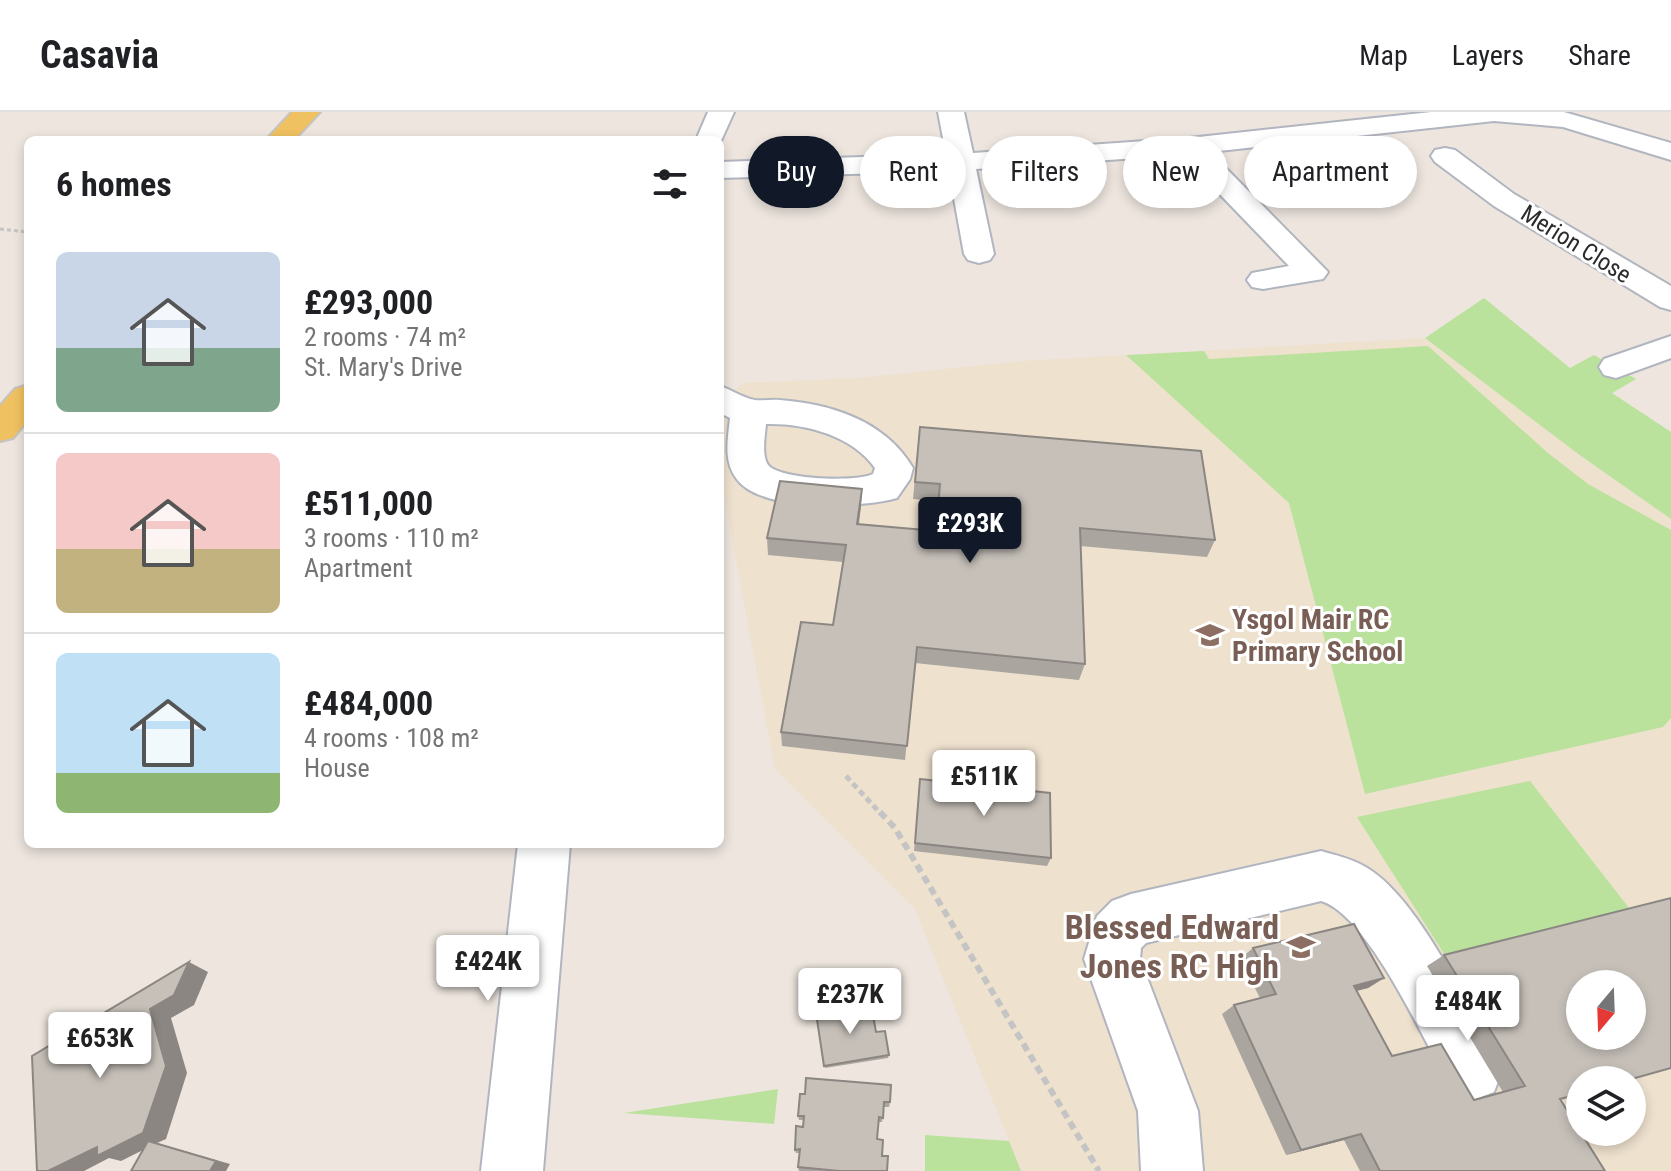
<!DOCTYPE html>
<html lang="en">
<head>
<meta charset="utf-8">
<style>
  :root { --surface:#fff; --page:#f2f2f2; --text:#202124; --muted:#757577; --line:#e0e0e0; --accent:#111827 }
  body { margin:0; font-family:"Roboto Condensed",sans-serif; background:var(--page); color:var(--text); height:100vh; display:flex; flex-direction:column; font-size:30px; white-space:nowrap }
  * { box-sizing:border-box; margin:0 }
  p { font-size:26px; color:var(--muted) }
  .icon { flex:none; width:44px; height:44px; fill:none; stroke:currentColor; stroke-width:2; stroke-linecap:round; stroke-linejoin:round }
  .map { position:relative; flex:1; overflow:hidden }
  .sheet { position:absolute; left:24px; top:24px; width:700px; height:712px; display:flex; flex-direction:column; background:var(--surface); border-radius:12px; box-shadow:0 4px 12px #0003 }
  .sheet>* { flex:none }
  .hud { position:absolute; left:748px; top:24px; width:760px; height:72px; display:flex; gap:16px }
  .needle { width:52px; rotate:199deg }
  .controls { position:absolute; left:1566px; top:858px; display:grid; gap:16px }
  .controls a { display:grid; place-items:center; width:80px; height:80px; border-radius:50%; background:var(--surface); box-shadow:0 4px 12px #0003; font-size:40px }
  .price { position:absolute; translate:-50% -68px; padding:0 18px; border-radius:8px; background:#fff; color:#222; font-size:26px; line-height:52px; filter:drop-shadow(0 2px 4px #0008) }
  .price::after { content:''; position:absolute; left:50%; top:48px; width:24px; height:18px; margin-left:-12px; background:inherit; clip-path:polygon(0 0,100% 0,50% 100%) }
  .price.on { background:var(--accent); color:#fff }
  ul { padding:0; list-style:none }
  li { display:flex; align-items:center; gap:24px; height:200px; padding:0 32px }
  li+li { border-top:2px solid var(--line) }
  li span { display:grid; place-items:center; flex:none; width:224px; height:160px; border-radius:12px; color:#555 }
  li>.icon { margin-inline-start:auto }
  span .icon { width:96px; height:96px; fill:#fffc; stroke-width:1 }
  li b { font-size:34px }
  h2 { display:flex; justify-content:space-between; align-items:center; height:96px; padding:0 32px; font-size:34px }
  .pill { padding:0 28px; border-radius:36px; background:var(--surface); box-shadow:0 4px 12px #0003; font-size:28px; line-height:72px }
  .pill.on { background:var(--accent); color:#fff }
  header { display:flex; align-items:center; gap:48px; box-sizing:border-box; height:112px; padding:0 40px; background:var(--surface); border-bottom:2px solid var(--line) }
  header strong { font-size:38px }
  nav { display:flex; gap:44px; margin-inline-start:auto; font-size:28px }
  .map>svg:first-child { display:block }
</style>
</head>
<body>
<header>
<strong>Casavia</strong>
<nav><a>Map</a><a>Layers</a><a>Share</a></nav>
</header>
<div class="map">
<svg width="1671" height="1059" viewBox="0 0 1671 1059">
  <rect width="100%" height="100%" fill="#ede5de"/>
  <!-- education -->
  <path fill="#eee1ce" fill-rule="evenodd" d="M1425,226L1581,344L1671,407V1059H1021L915,797L775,657L720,363V287L744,271L858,266L1022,249ZM1580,872H1632V924H1580ZM1580,968H1632V1020H1580Z"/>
  <!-- green -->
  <path fill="#bae29c" d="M1484,186L1570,256L1594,243L1636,267L1612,281L1671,320V407L1581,344L1425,226Z
    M1428,234L1548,341L1588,372L1671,418V606L1663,615L1365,682L1289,391L1126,243L1204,239L1209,247Z
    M1530,669L1633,801L1448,848L1357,705Z
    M778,977L774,1012L624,1001Z
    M925,1023L1009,1029L1021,1059H925Z"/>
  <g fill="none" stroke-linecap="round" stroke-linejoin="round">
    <defs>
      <path id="minor" d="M708,0H734L720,31V28H696Z
        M938,0H964L973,41L1189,26L1431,0H1564L1671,31V48L1563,15L1494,9L1210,40L1328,160L1323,167L1263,177L1252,175L1247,168L1252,161L1289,154L1182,43L976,57L994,142L990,148L979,151L968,148L964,142L949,59L720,66V50L946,42Z
        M1445,36L1455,38L1514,82L1671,174V198L1660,195L1494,94L1435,50L1431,44L1435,38Z
        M1671,224V246L1616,266L1604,263L1599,255L1604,247Z
        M720,274C732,278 743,286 755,288C763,289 772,287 780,288C832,292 885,309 913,356L910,367L897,386C861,396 760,401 736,366C723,348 728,326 730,306L720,301ZM766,312C804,311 852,323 875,356L873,362C858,370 783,368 769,354C761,345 765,324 766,312Z
        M518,732H570L543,1059H481Z
        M1321,739C1335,743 1349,746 1362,753C1414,779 1464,887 1494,938L1502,959L1494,980L1473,988L1452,980C1428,936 1368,802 1321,789L1146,831L1141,836L1140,847L1198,999L1203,1059H1141L1138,999L1084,847L1097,804L1112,789L1131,782Z"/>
      <path id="major" d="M292,0H320L294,28H266Z
        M28,273V308L13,326L0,329V294L15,277Z"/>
    </defs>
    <!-- minor casing -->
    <use href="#minor" stroke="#b1b5bf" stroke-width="4"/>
    <!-- major casing -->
    <use href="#major" stroke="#c4c4c4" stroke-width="4"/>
    <!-- path-far2 -->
    <path stroke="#c4c4c4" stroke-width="3" stroke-dasharray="4 3" stroke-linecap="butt" d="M0,117L28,120"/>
    <!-- path-far1 -->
    <path stroke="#c4c4c4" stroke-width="5" stroke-dasharray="6 4" stroke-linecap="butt" d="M846,664L881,702"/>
    <!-- path -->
    <path stroke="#c4c4c4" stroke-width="6" stroke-dasharray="8 5" stroke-linecap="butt" d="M880,700L895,716L1099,1059"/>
    <!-- minor -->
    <use href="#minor" fill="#fff" fill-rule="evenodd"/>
    <!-- major -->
    <use href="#major" fill="#efc161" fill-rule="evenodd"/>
  </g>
  <!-- wall -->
  <path fill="#aaa59f" d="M920,315L1215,428L1207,445L1080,434L1085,552L1079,568L915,551L905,648L782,634L781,620L833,513L843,450L768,443L767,426L862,377L861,394L859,412L936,419L938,389L913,387Z
    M920,667L1051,746L1047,754L914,739Z
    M1253,836L1384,866L1368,876L1357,879L1392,944L1474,988L1503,980L1427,854L1444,843L1560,988L1605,1059H1360L1344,1028L1286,1043L1222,902L1234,893L1260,886L1240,847Z
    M816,901L876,920L889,943L888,946L825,956Z
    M800,982L890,990L889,995H884L882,1010H878L877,1027L882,1044L887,1059H799L798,1055L800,1041H796L795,1038L803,1015L804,1008H799L798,1004Z"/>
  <!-- shaded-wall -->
  <path fill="#8b8682" d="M862,377L861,394L856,429L857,412Z
    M189,850L208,860L194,893L171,906L187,961L166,1027L157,1031L230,1052L226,1059H210L157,1031L121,1049L109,1046L84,1059H48L97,1035L150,897Z
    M1384,866L1368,876L1338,883L1354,874Z
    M1361,1022L1344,1028L1286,1043L1301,1038Z"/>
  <!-- building -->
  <path fill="#c6c0b9" stroke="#8b8682" stroke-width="2" fill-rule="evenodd" d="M920,315L1201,339L1215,428L1080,416L1085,552L917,535L907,634L781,620L801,510L833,513L846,433L767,426L780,369L862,377L857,412L936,419L940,372L915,370Z
    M920,667L1050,681L1051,746L915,731Z
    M1671,786V956L1628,968H1580V982L1560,987L1605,1059H1380L1361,1022L1301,1038L1234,893L1276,882L1253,836L1354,812L1384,866L1354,874L1392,944L1441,932L1474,988L1525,974L1444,843ZM1580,872H1632V924H1580Z
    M189,850L174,883L150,897L166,954L143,1021L97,1044V1035L48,1059H37L32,944Z
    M871,892L876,920L885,919L889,943L824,954L816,901Z
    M806,966L891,973L890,990H884L883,1006L879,1005L877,1027L883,1028L882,1044H888L887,1059H839L798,1055L800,1037L795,1038L796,1014L803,1015L804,1004H798L800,982H805Z
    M148,1029L216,1049L210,1059H131Z"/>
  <!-- icons -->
  <defs>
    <symbol id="school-bare" viewBox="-9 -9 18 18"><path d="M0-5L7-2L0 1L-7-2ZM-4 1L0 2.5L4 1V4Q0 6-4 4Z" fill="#8d6e63" stroke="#fff" stroke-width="2.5" paint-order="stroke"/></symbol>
  </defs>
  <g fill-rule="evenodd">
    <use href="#school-bare" x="1190" y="503" width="40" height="40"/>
    <use href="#school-bare" x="1281" y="815" width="40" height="40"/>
  </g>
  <g text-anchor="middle" stroke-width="6" stroke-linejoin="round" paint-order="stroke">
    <!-- far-street labels -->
    <g font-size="24" fill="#2b2b2b" stroke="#fff">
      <text transform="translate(1576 132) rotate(32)" y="8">Merion Close</text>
    </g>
    <!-- education labels -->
    <g font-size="28" font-weight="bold" fill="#785e54" stroke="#fff" text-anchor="start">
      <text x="1232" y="517">Ysgol Mair RC<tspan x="1232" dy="32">Primary School</tspan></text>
    </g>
    <!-- near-education labels -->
    <g font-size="34" font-weight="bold" fill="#785e54" stroke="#fff" text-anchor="end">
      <text x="1279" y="827">Blessed Edward<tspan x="1279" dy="39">Jones RC High</tspan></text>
    </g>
  </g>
</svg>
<div class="controls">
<a><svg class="needle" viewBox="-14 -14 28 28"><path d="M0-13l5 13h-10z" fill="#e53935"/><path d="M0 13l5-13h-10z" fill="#757577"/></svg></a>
<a><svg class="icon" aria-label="layers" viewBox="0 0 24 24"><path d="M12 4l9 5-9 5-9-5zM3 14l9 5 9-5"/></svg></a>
</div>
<b class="price on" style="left:970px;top:453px">£293K</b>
<b class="price" style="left:984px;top:706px">£511K</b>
<b class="price" style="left:488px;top:891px">£424K</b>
<b class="price" style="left:850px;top:924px">£237K</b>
<b class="price" style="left:1468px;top:931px">£484K</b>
<b class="price" style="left:100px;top:968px">£653K</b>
<div class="hud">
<a class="pill on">Buy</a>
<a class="pill">Rent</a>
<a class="pill">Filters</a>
<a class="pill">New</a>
<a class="pill">Apartment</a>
</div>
<section class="sheet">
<h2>6 homes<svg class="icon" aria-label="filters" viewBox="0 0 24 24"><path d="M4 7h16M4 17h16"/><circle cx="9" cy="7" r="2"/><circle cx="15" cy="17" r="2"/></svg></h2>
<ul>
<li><span style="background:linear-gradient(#c9d6e8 60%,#7fa58c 0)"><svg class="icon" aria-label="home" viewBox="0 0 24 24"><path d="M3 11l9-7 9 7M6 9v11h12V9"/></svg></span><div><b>£293,000</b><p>2 rooms · 74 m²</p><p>St. Mary's Drive</p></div></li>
<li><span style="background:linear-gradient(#f6c9c9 60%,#c2b280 0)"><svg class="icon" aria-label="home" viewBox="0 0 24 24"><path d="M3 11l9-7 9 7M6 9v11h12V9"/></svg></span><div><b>£511,000</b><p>3 rooms · 110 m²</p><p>Apartment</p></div></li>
<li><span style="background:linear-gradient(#bfe0f5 75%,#8fb573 0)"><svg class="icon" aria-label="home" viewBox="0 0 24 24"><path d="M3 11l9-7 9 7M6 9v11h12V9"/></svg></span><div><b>£484,000</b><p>4 rooms · 108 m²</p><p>House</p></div></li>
</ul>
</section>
</div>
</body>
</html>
